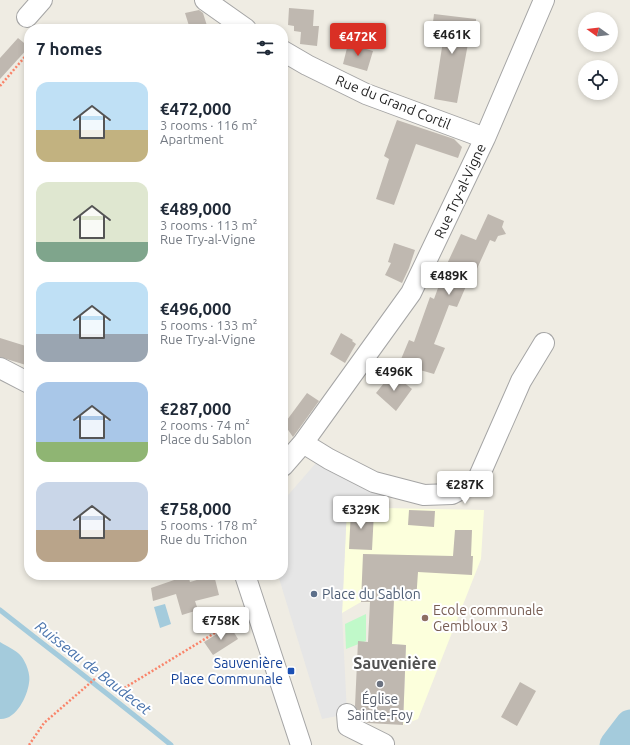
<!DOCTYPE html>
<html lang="en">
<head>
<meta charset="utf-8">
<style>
  :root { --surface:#fff; --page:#f2f2f3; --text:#1f2937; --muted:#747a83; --accent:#d93025 }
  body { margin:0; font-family:Ubuntu,sans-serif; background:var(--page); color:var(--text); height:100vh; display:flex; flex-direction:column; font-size:15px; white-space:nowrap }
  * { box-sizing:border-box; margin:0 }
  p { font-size:13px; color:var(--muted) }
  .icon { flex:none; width:22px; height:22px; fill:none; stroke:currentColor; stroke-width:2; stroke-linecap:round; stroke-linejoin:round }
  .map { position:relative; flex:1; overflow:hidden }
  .details { position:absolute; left:24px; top:24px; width:264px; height:556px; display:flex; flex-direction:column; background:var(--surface); border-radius:16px; box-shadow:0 2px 6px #0003 }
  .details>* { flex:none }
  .needle { width:26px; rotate:285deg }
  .tools { position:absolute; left:578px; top:12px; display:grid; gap:8px }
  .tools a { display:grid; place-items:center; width:40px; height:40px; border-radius:50%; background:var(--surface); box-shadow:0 2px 6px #0003; font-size:20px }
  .price { position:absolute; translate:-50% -34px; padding:0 9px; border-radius:4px; background:#fff; color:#222; font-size:13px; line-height:26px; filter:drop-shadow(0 1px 2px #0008) }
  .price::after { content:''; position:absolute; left:50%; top:24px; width:12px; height:9px; margin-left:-6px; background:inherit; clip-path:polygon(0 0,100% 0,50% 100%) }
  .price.current { background:var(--accent); color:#fff }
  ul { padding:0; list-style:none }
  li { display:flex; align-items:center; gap:12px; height:100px; padding:0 12px }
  li span { display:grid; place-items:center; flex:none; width:112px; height:80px; border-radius:12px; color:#555 }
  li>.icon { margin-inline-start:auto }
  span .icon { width:48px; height:48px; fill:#fffc; stroke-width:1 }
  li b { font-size:17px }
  h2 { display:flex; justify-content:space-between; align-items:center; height:48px; padding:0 12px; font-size:17px }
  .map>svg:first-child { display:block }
</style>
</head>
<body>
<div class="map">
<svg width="630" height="745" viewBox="0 0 630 745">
  <rect width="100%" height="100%" fill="#efece3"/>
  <!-- education -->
  <path fill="#fcffdc" d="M347,506L384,508L484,510L481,559L418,719L403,725L406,645L392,644L391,603L361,602L342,613Z"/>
  <!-- park -->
  <path fill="#c0f9c9" d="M366,614V641L346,649L345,624Z"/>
  <!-- parking -->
  <path fill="#e6e6e6" d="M316,463L387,492L384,508L347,507L342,613L347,714L322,719L278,575H283V501Z"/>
  <!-- water -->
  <path fill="#a4cbdc" d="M165,604L171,624L160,628L154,607Z
    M0,642C6,646 16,650 21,656C26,662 31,675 29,683C27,697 16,720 0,719Z"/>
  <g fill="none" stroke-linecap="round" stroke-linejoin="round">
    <!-- stream -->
    <path stroke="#a4cbdc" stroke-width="5" d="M0,610C57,655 115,699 171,745"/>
    <!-- river -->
    <path stroke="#a4cbdc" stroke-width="29" d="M614,745L630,724"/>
  </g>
  <!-- building -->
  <path fill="#bfb8b0" d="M289,8L314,10L313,26H319L317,46L300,44L301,32L294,31V26L288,25Z
    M199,10L203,13L208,29H190L185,13Z
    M434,14L476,19V21L472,22L457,103L434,99L445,28L432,30Z
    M18,38L29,47L0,79V58Z
    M348,44L373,51L367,71L343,64Z
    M397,120L454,139L462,147L458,158L416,144L394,205L376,199L389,159L384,156Z
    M488,214L504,221L502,227L506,234L498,236L495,242L490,240L476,271L473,270L457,307L449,305L434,344L445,348L434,374L399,364L409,340L414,342L430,297L434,299L446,266L461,234L476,240Z
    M394,243L415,250L409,268L402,283L385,275L391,263L388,262Z
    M341,333L353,340L352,341L356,344L345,363L330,354Z
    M0,338L29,347V366L0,357Z
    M392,373L412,389L396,411L376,393Z
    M307,393L319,401L293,437L284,424Z
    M351,510L374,512L372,550L349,549Z
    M409,510L435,511L434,527L408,525Z
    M455,530H472L471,556H473L472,575L418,572L416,601L394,600L392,644L406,645L403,725L368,723L359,719L358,713L355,706L358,641L368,642L370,602H361L363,554L453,556Z
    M185,575H188L190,582L214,575L219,595L195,601L198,610L182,615L176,594L153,601L151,588L177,579V577Z
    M230,626L238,639L213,655L204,642Z
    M520,682L536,691L517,726L501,717Z"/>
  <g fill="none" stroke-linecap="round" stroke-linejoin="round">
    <defs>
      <path id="minor" d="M205,0L246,29
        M27,17L42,0
        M283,51L307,65L366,94L485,138
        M0,368L29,383
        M303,443L329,459L374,482L424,495L452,494L477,481L521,381L544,343
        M283,466L303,443L411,293L485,138L544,0
        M245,575L301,745
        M347,714L348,726L384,744"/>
    </defs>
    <!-- minor casing -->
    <use href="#minor" stroke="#a5a5a5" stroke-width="22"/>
    <!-- path -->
    <path stroke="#f9846a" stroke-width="2.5" stroke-dasharray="2 2" stroke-linecap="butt" d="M0,86L29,52
      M29,745L44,723L97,677L121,690L241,617"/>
    <!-- minor -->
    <use href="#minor" stroke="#fff" stroke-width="20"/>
  </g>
  <!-- markers -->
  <circle fill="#5c6f8a" stroke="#fff" stroke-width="1.5" cx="314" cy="594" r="4"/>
  <circle fill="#8d6e63" stroke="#fff" stroke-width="1.5" cx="425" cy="618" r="4"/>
  <rect fill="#1a4fb4" stroke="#fff" stroke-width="1.5" x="287" y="667" width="8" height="8" rx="2"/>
  <circle fill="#6b7280" stroke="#fff" stroke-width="1.5" cx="380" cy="684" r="4"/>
  <g text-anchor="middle" stroke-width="4" stroke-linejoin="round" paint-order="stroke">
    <!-- street labels -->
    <g font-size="14" fill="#1e1e1e" stroke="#fff">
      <text transform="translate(393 102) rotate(22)" y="5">Rue du Grand Cortil</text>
      <text transform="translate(460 191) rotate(-65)" y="5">Rue Try-al-Vigne</text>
    </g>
    <!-- service labels -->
    <g font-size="14" fill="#4e5e75" stroke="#fff" text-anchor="start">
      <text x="322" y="599">Place du Sablon</text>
    </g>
    <!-- education labels -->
    <g font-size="14" fill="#785e54" stroke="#fff" text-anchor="start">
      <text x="433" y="615">Ecole communale<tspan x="433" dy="16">Gembloux 3</tspan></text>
    </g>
    <!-- transit labels -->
    <g font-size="14" fill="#164399" stroke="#fff" text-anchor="end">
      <text x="283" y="668">Sauvenière<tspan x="283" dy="16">Place Communale</tspan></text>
    </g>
    <!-- worship labels -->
    <g font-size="14" fill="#5b616d" stroke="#fff">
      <text x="380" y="704">Église<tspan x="380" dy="16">Sainte-Foy</tspan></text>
    </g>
    <!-- water labels -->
    <g font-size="15" font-style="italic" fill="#4a74ad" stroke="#fff">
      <text transform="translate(93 668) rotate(38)" y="5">Ruisseau de Baudecet</text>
    </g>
    <!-- quarter labels -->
    <g font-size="16" font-weight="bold" fill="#515151" stroke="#fff">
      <text x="395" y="669">Sauvenière</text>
    </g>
  </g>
</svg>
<div class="tools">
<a><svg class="needle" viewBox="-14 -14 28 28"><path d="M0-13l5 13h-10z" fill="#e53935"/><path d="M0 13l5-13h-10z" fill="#747a83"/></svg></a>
<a><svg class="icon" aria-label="locate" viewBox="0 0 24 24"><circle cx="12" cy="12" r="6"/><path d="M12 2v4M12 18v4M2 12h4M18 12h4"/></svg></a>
</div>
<b class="price" style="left:452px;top:55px">€461K</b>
<b class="price current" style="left:358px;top:57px">€472K</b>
<b class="price" style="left:449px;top:296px">€489K</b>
<b class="price" style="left:394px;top:392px">€496K</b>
<b class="price" style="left:465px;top:505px">€287K</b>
<b class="price" style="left:361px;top:530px">€329K</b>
<b class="price" style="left:221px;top:641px">€758K</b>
<section class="details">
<h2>7 homes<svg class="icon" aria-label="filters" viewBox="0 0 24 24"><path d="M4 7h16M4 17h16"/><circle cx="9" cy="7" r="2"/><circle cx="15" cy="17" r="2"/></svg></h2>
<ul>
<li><span style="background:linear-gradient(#bfe0f5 60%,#c2b280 0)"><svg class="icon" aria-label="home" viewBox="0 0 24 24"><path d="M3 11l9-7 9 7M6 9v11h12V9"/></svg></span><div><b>€472,000</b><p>3 rooms · 116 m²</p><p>Apartment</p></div></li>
<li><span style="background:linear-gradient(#dfe7d0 75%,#7fa58c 0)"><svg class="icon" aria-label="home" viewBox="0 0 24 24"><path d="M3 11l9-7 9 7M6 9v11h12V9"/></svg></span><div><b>€489,000</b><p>3 rooms · 113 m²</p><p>Rue Try-al-Vigne</p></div></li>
<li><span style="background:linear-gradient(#bfe0f5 65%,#9aa5b1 0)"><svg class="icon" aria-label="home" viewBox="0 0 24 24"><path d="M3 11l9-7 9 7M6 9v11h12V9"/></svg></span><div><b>€496,000</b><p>5 rooms · 133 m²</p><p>Rue Try-al-Vigne</p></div></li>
<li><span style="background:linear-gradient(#a9c7e8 75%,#8fb573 0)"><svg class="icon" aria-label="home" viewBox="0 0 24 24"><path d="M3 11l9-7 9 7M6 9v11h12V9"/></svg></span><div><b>€287,000</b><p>2 rooms · 74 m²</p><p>Place du Sablon</p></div></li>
<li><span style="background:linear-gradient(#c9d6e8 60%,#b9a48a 0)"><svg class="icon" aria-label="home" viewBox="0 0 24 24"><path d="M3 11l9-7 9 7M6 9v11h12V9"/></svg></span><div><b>€758,000</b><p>5 rooms · 178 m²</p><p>Rue du Trichon</p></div></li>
</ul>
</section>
</div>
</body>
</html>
